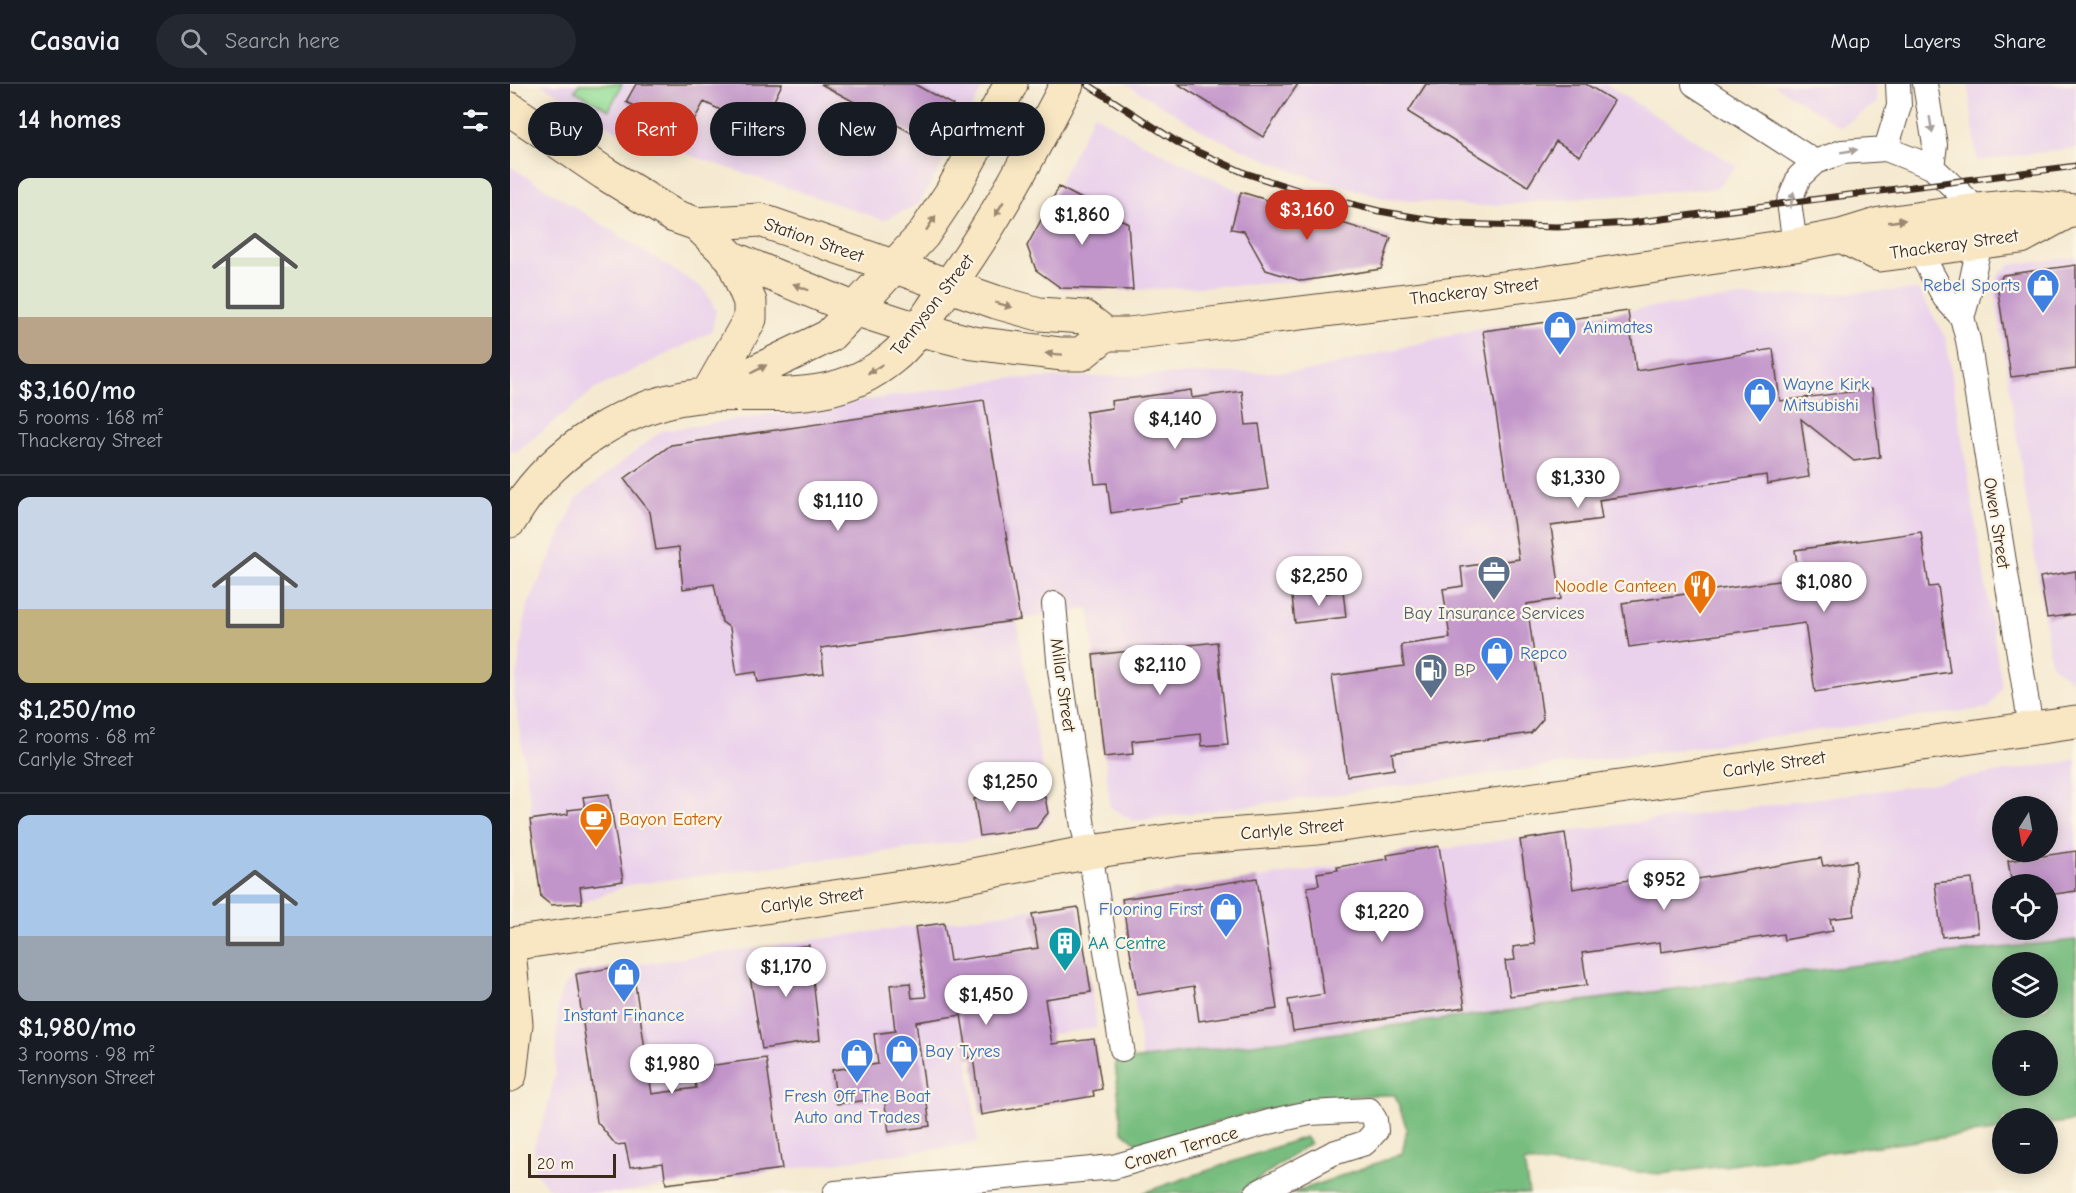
<!DOCTYPE html>
<html lang="en">
<head>
<meta charset="utf-8">
<style>
  :root { --surface:#171b24; --page:#242831; --text:#f1f3f6; --muted:#9ea1a6; --line:#363941; --accent:#c8321e }
  body { margin:0; font-family:"Comic Neue",sans-serif; background:var(--page); color:var(--text); height:100vh; display:flex; flex-direction:column; font-size:22px; white-space:nowrap }
  * { box-sizing:border-box; margin:0 }
  p { font-size:20px; color:var(--muted) }
  .icon { flex:none; width:33px; height:33px; fill:none; stroke:currentColor; stroke-width:2; stroke-linecap:round; stroke-linejoin:round }
  .map { position:relative; flex:1; overflow:hidden }
  .details { display:flex; flex-direction:column; background:var(--surface); width:510px }
  .details>* { flex:none }
  .top-card { position:absolute; left:18px; top:18px; width:570px; height:54px; display:flex; gap:12px }
  .needle { width:39px; rotate:191deg }
  .tools { position:absolute; left:1482px; top:712px; display:grid; gap:12px }
  .tools a { display:grid; place-items:center; width:66px; height:66px; border-radius:50%; background:var(--surface); box-shadow:0 3px 15px #0003; font-size:30px }
  .scale { position:absolute; left:18px; bottom:15px; width:88px; box-sizing:border-box; padding-left:6px; border:3px solid #3b2a1e; border-top:0; font-size:16px; line-height:21px; white-space:nowrap; color:#3b2a1e; -webkit-text-stroke:4px #fcf5e5; paint-order:stroke }
  .price { position:absolute; translate:-50% -51px; padding:0 14px; border-radius:21px; background:#fff; color:#222; font-size:20px; line-height:39px; filter:drop-shadow(0 2px 3px #0008) }
  .price::after { content:''; position:absolute; left:50%; top:36px; width:18px; height:14px; margin-left:-9px; background:inherit; clip-path:polygon(0 0,100% 0,50% 100%) }
  .price.selected { background:var(--accent); color:#fff }
  ul { padding:0; list-style:none }
  li { display:grid; align-content:center; gap:12px; height:318px; padding:0 18px }
  li+li { border-top:2px solid var(--line) }
  li span { display:grid; place-items:center; height:186px; border-radius:12px; color:#555 }
  li>.icon { margin-inline-start:auto }
  span .icon { width:108px; height:108px; fill:#fffc; stroke-width:1 }
  li b { font-size:26px }
  h2 { display:flex; justify-content:space-between; align-items:center; height:72px; padding:0 18px; font-size:26px }
  .pill { padding:0 21px; border-radius:27px; background:var(--surface); box-shadow:0 3px 15px #0003; font-size:21px; line-height:54px }
  .pill.selected { background:var(--accent); color:#fff }
  header { display:flex; align-items:center; gap:36px; box-sizing:border-box; height:84px; padding:0 30px; background:var(--surface); border-bottom:2px solid var(--line) }
  header strong { font-size:28px }
  nav { display:flex; gap:33px; margin-inline-start:auto; font-size:21px }
  .search { width:420px; height:54px; background:var(--page); display:flex; align-items:center; gap:15px; box-sizing:border-box; padding:0 21px; border-radius:33px; color:var(--muted); font-size:22px }
  main { display:flex; flex:1; min-height:0 }
  .map>svg:first-child { display:block }
</style>
</head>
<body>
<header>
<strong>Casavia</strong>
<div class="search"><svg class="icon" aria-label="search" viewBox="0 0 24 24"><circle cx="10" cy="10" r="6"/><path d="M15 15l6 6"/></svg>Search here</div>
<nav><a>Map</a><a>Layers</a><a>Share</a></nav>
</header>
<main>
<section class="details">
<h2>14 homes<svg class="icon" aria-label="filters" viewBox="0 0 24 24"><path d="M4 7h16M4 17h16"/><circle cx="9" cy="7" r="2"/><circle cx="15" cy="17" r="2"/></svg></h2>
<ul>
<li><span style="background:linear-gradient(#dfe7d0 75%,#b9a48a 0)"><svg class="icon" aria-label="home" viewBox="0 0 24 24"><path d="M3 11l9-7 9 7M6 9v11h12V9"/></svg></span><div><b>$3,160/mo</b><p>5 rooms · 168 m²</p><p>Thackeray Street</p></div></li>
<li><span style="background:linear-gradient(#c9d6e8 60%,#c2b280 0)"><svg class="icon" aria-label="home" viewBox="0 0 24 24"><path d="M3 11l9-7 9 7M6 9v11h12V9"/></svg></span><div><b>$1,250/mo</b><p>2 rooms · 68 m²</p><p>Carlyle Street</p></div></li>
<li><span style="background:linear-gradient(#a9c7e8 65%,#9aa5b1 0)"><svg class="icon" aria-label="home" viewBox="0 0 24 24"><path d="M3 11l9-7 9 7M6 9v11h12V9"/></svg></span><div><b>$1,980/mo</b><p>3 rooms · 98 m²</p><p>Tennyson Street</p></div></li>
</ul>
</section>
<div class="map">
<svg width="1566" height="1109" viewBox="0 0 1566 1109">
  <rect width="100%" height="100%" fill="#fcf5e5"/>
  <filter id="ink" filterUnits="userSpaceOnUse"><feTurbulence type="fractalNoise" baseFrequency=".0167" numOctaves="2"/><feDisplacementMap in="SourceGraphic" scale="12" xChannelSelector="R" yChannelSelector="G"/><feConvolveMatrix kernelMatrix="1 2 1 2 8 2 1 2 1" color-interpolation-filters="sRGB"/></filter>
  <filter id="wash" filterUnits="userSpaceOnUse"><feTurbulence type="fractalNoise" baseFrequency=".008" numOctaves="4" result="noise"/><feDisplacementMap in="SourceGraphic" scale="24" xChannelSelector="R" yChannelSelector="G"/><feGaussianBlur stdDeviation="1.35" result="paint"/><feColorMatrix in="noise" values="0 0 0 0 0 0 0 0 0 0 0 0 0 0 0 0 0 1.4 0 .05"/><feComposite in="paint" operator="in"/></filter>
  <g filter="url(#wash)">
    <rect width="100%" height="100%" fill="#f5ead1"/>
    <!-- built -->
    <path fill="#ead1ec" fill-rule="evenodd" d="M31,0H475L410,119L374,136L105,46Z
      M616,0H1095L1227,82L1207,104L973,122L877,115L785,88L700,51Z
      M1263,0H1365L1367,19L1331,43Z
      M1458,0H1566V64L1467,77Z
      M584,30L630,58L731,108L881,154L871,185L792,197L733,201L623,206L551,204L526,186L517,162Z
      M0,82L194,205L206,227L201,248L84,306L6,368L0,366Z
      M1566,173V595L1560,596L1541,581L1484,202L1488,191L1500,181Z
      M1409,206L1436,255L1492,603L1479,624L623,737L600,723L579,525L507,536L540,731L530,744L458,757L118,801L72,819L41,821L31,813L20,736L21,720L4,610L16,526L67,414L151,347L497,295L800,287L970,244L1230,213Z
      M1566,676V856L1433,870L632,975L612,815L1008,754L1412,701ZM1492,723H1538V768H1492ZM1492,801H1538V846H1492Z
      M569,819L587,944L499,956L458,974L468,1059L107,1109H51L39,1104L24,1087V1062L35,1033L45,990L48,920L52,906L66,889Z"/>
    <!-- green -->
    <path fill="#95de98" stroke="#68845b" stroke-width="1.5" d="M69,0H112L99,26L65,7Z"/>
    <!-- forest -->
    <path fill="#78bd80" stroke="#5a744f" stroke-width="1.5" fill-rule="evenodd" d="M1566,856V1037L1538,1040V1035H1492V1046L1151,1090L1014,1078L1019,1109H783L892,1070L897,1045L885,1011C796,1009 714,1036 629,1061L612,1047L605,978L1433,870ZM1492,879H1538V924H1492ZM1492,957H1538V1002H1492Z
      M795,1053L800,1059L729,1109H632Z"/>
    <g id="blocks">
      <!-- building -->
      <path fill="#c295ca" d="M126,0H272L250,45L194,18L177,49L116,18Z
        M311,0H404L443,21L422,60Z
        M668,0H788L753,53Z
        M916,0H1076L1104,17L1070,72L1046,57L1018,102L898,28Z
        M549,103L618,139L623,206L551,204L526,186L517,162Z
        M731,108L881,154L871,185L792,197L756,186L734,147L721,145Z
        M1566,181V285L1501,293L1487,201L1493,191Z
        M1118,227L1126,287L1263,265L1270,317L1362,305L1370,373L1344,377L1291,335L1299,393L1257,400L1256,391L1089,416L1092,435L1041,442L1051,515L1017,520L1033,635L1021,649L882,669L884,685L837,692L822,592L894,582L891,561L940,554L933,505L953,502L951,483L1009,475L973,247Z
        M681,306L682,314L732,307L736,341L749,340L758,405L673,416L674,419L601,429L597,399L585,400L576,328L602,324L601,317Z
        M474,316L510,536L311,564L314,589L248,598L246,588L227,591L220,544L212,538L204,500L173,505L169,463L146,466L140,428L114,395L161,361Z
        M1411,448L1419,503L1428,502L1440,588L1305,608L1295,539L1119,563L1112,519L1289,494L1285,466Z
        M1566,487V530L1537,534L1530,493Z
        M833,507L836,533L785,539L782,513Z
        M707,558L718,660L692,662L691,650L654,654L622,657L623,670L594,673L583,571Z
        M523,707L525,714L535,713L538,729L526,744L470,752L464,715Z
        M99,710L113,797L70,803L72,819L41,821L31,813L20,736L58,730V726L75,724L73,713Z
        M1055,749L1063,805L1181,786L1182,796L1311,774L1313,782L1346,777L1344,832L1320,835L1323,847L1274,856L1273,850L1151,868L1150,858L1072,869L1077,901L1000,912L995,877L1005,876L1003,863L1025,860L1010,756Z
        M929,762L955,923L783,947L778,916L814,910L797,803L809,801L807,789L828,786L827,783L878,775L877,771Z
        M1566,767V807L1538,811V801H1502L1498,777Z
        M747,794L767,925L689,937L684,902L627,911L612,815Z
        M1462,795L1468,849L1432,853L1425,799Z
        M568,823L581,908L535,915L542,960L584,955L592,1005L583,1007L584,1012L471,1031L463,973L458,974L451,931L406,938L420,1042L379,1048L374,1014L327,1020L322,986L368,980L364,950L385,947L380,901L400,899L402,914L416,913L405,843L434,839L440,877L528,864L522,830Z
        M299,861L310,956L252,965L240,892L258,868Z
        M122,880L142,1010L186,1004L183,984L256,974L272,1085L156,1100L153,1079L120,1083L115,1060L106,1061L87,1038L66,890Z"/>
    </g>
  </g>
  <g filter="url(#ink)">
    <use href="#blocks" fill-opacity="0" stroke="#574739" stroke-width="1.5"/>
    <g fill="none" stroke-linecap="round" stroke-linejoin="round">
      <defs>
        <path id="minor" d="M1184,0L1305,78
          M1415,0L1425,61L1422,83
          M1376,65L1389,22L1388,0
          M1285,161L1279,118L1289,93L1305,78L1332,68L1376,65L1422,83L1468,126
          M1409,166L1435,214L1452,233L1458,256L1521,644
          M1452,233C1461,208 1463,183 1471,158
          M544,520L550,586L573,743L580,768L612,965
          M325,1109L603,1083L759,1038L799,1029L859,1026L865,1036L866,1047L855,1059L823,1069L747,1109"/>
        <path id="secondary" d="M0,25L94,89L164,132L187,140L250,136L486,218L529,230L574,233L596,250H619L1027,200L1285,161L1331,152L1370,140L1468,126L1507,122L1566,127
          M187,140L222,174L345,225L407,245L463,259L551,270H571L596,250
          M1331,152L1370,171L1511,153L1557,128
          M203,308L319,252L345,225L413,151L441,109L501,0
          M197,311L240,235V218L222,174
          M0,437C39,368 120,315 200,311C266,308 325,321 382,274C400,260 414,237 427,218C478,150 518,75 557,0
          M0,860L427,798L580,768L679,754L808,744L976,722L1566,638
          M0,877L6,940L0,991"/>
      </defs>
      <!-- minor casing -->
      <use href="#minor" stroke="#574739" stroke-width="26"/>
      <!-- secondary casing -->
      <use href="#secondary" stroke="#574739" stroke-width="35"/>
      <!-- minor -->
      <use href="#minor" stroke="#fff" stroke-width="24"/>
      <!-- secondary -->
      <use href="#secondary" stroke="#f9e7c3" stroke-width="33"/>
      <defs>
        <path id="rail" d="M577,0L670,60L735,89L800,110L869,127L945,140L1047,143L1121,139L1566,82"/>
      </defs>
      <!-- rail casing -->
      <use href="#rail" stroke="#3b2a1e" stroke-width="7"/>
      <!-- rail -->
      <use href="#rail" stroke="#fcf5e5" stroke-width="4.5" stroke-dasharray="14" stroke-linecap="butt"/>
    </g>
    <!-- one-way arrows -->
    <defs><path id="oneway-solid" d="M-6-.8H1V-3.2L6.5 0L1 3.2V.8H-6Z" transform="scale(1.5)"/></defs>
    <g fill="#a79f9a">
      <use href="#oneway-solid" transform="translate(1421 41) rotate(81)"/>
      <use href="#oneway-solid" transform="translate(1339 67) rotate(-9)"/>
      <use href="#oneway-solid" transform="translate(1282 116) rotate(-79)"/>
    </g>
    <g fill="#9a8870">
      <use href="#oneway-solid" transform="translate(489 125) rotate(121)"/>
      <use href="#oneway-solid" transform="translate(1387 137) rotate(-8)"/>
      <use href="#oneway-solid" transform="translate(421 139) rotate(-57)"/>
      <use href="#oneway-solid" transform="translate(291 203) rotate(-157)"/>
      <use href="#oneway-solid" transform="translate(494 221) rotate(15)"/>
      <use href="#oneway-solid" transform="translate(544 270) rotate(-176)"/>
      <use href="#oneway-solid" transform="translate(249 285) rotate(-27)"/>
      <use href="#oneway-solid" transform="translate(365 285) rotate(148)"/>
    </g>
  </g>
  <!-- icons -->
  <defs>
    <symbol id="shop-pin" viewBox="-11 -11 22 30"><path d="M0 17L-7.5 6A9.5 9.5 0 1 1 7.5 6Z" fill="#3f7fe0" stroke="#fcf5e5"/><path d="M-5-2.5h2.3a2.7 3.5 0 0 1 5.4 0H5L5.5 6h-11ZM-1.5-2.5h3a1.5 2.3 0 0 0-3 0Z" fill="#fff"/></symbol>
    <symbol id="office-pin" viewBox="-11 -11 22 30"><path d="M0 17L-7.5 6A9.5 9.5 0 1 1 7.5 6Z" fill="#5c6f8a" stroke="#fcf5e5"/><path d="M-6-3h4V-5.5h4V-3h4V5H-6ZM-1-4.5V-3h2v-1.5ZM-6 0V1H6V0Z" fill="#fff"/></symbol>
    <symbol id="restaurant-pin" viewBox="-11 -11 22 30"><path d="M0 17L-7.5 6A9.5 9.5 0 1 1 7.5 6Z" fill="#e8710a" stroke="#fcf5e5"/><path d="M-5-6h1v4h1v-4h1v4h1v-4h1v5L-1.5 .5V6h-2V.5L-5-1ZM5-6V6H3V1.5H1.5Q1.5-4 5-6Z" fill="#fff"/></symbol>
    <symbol id="fuel-pin" viewBox="-11 -11 22 30"><path d="M0 17L-7.5 6A9.5 9.5 0 1 1 7.5 6Z" fill="#5c6f8a" stroke="#fcf5e5"/><path d="M-5.5-6h7V0h2V4h1.3V-2.5L3-4.5l.8-.8L6-3V5H2.5V1h-1V6h-7ZM-4.2-4.7v3.2H.2V-4.7Z" fill="#fff"/></symbol>
    <symbol id="cafe-pin" viewBox="-11 -11 22 30"><path d="M0 17L-7.5 6A9.5 9.5 0 1 1 7.5 6Z" fill="#e8710a" stroke="#fcf5e5"/><path d="M-5.5-4.5H6V0H3Q3 3.5 0 3.5H-2.5Q-5.5 3.5-5.5 0ZM3-3.2v2h1.7v-2ZM-6 4.5H4V6H-6Z" fill="#fff"/></symbol>
    <symbol id="building-pin" viewBox="-11 -11 22 30"><path d="M0 17L-7.5 6A9.5 9.5 0 1 1 7.5 6Z" fill="#0f9aa8" stroke="#fcf5e5"/><path d="M-4-6H4V6H1V3H-1V6H-4ZM-2.5-4.3h1.7v1.8h-1.7ZM.8-4.3h1.7v1.8H.8ZM-2.5-1h1.7V.8h-1.7ZM.8-1h1.7V.8H.8Z" fill="#fff"/></symbol>
  </defs>
  <g fill-rule="evenodd">
    <use href="#shop-pin" x="1514" y="182" width="38" height="52"/>
    <use href="#shop-pin" x="1031" y="224" width="38" height="52"/>
    <use href="#shop-pin" x="1231" y="291" width="38" height="52"/>
    <use href="#office-pin" x="965" y="469" width="38" height="52"/>
    <use href="#restaurant-pin" x="1171" y="483" width="38" height="52"/>
    <use href="#shop-pin" x="968" y="550" width="38" height="52"/>
    <use href="#fuel-pin" x="902" y="567" width="38" height="52"/>
    <use href="#cafe-pin" x="67" y="716" width="38" height="52"/>
    <use href="#shop-pin" x="697" y="806" width="38" height="52"/>
    <use href="#building-pin" x="536" y="840" width="38" height="52"/>
    <use href="#shop-pin" x="95" y="871" width="38" height="52"/>
    <use href="#shop-pin" x="373" y="948" width="38" height="52"/>
    <use href="#shop-pin" x="328" y="952" width="38" height="52"/>
  </g>
  <g text-anchor="middle" stroke-width="4.5" stroke-linejoin="round" paint-order="stroke">
    <!-- street labels -->
    <g font-size="18" fill="#3b2a1e" stroke="#fcf5e5">
      <text transform="translate(304 156) rotate(19)" y="6">Station Street</text>
      <text transform="translate(1444 160) rotate(-8)" y="6">Thackeray Street</text>
      <text transform="translate(964 207) rotate(-7)" y="6">Thackeray Street</text>
      <text transform="translate(422 221) rotate(-52)" y="6">Tennyson Street</text>
      <text transform="translate(1487 439) rotate(81)" y="6">Owen Street</text>
      <text transform="translate(553 601) rotate(82)" y="6">Millar Street</text>
      <text transform="translate(1264 680) rotate(-8)" y="6">Carlyle Street</text>
      <text transform="translate(782 745) rotate(-5)" y="6">Carlyle Street</text>
      <text transform="translate(302 816) rotate(-8)" y="6">Carlyle Street</text>
      <text transform="translate(671 1064) rotate(-16)" y="6">Craven Terrace</text>
    </g>
    <!-- shop labels -->
    <g font-size="18" fill="#366cbe" stroke="#fcf5e5" text-anchor="start">
      <text x="1510" y="207" text-anchor="end">Rebel Sports</text>
      <text x="1073" y="249">Animates</text>
      <text x="1273" y="306">Wayne Kirk<tspan x="1273" dy="21">Mitsubishi</tspan></text>
      <text x="1010" y="575">Repco</text>
      <text x="693" y="831" text-anchor="end">Flooring First</text>
      <text x="114" y="937" text-anchor="middle">Instant Finance</text>
      <text x="415" y="973">Bay Tyres</text>
      <text x="347" y="1018" text-anchor="middle">Fresh Off The Boat<tspan x="347" dy="21">Auto and Trades</tspan></text>
    </g>
    <!-- food labels -->
    <g font-size="18" fill="#c56008" stroke="#fcf5e5" text-anchor="end">
      <text x="1167" y="508">Noodle Canteen</text>
      <text x="109" y="741" text-anchor="start">Bayon Eatery</text>
    </g>
    <!-- service labels -->
    <g font-size="18" fill="#4e5e75" stroke="#fcf5e5">
      <text x="984" y="535">Bay Insurance Services</text>
      <text x="944" y="592" text-anchor="start">BP</text>
    </g>
    <!-- culture labels -->
    <g font-size="18" fill="#0d838f" stroke="#fcf5e5" text-anchor="start">
      <text x="578" y="865">AA Centre</text>
    </g>
  </g>
</svg>
<div class="tools">
<a><svg class="needle" viewBox="-14 -14 28 28"><path d="M0-13l5 13h-10z" fill="#e53935"/><path d="M0 13l5-13h-10z" fill="#9ea1a6"/></svg></a>
<a><svg class="icon" aria-label="locate" viewBox="0 0 24 24"><circle cx="12" cy="12" r="6"/><path d="M12 2v4M12 18v4M2 12h4M18 12h4"/></svg></a>
<a><svg class="icon" aria-label="layers" viewBox="0 0 24 24"><path d="M12 4l9 5-9 5-9-5zM3 14l9 5 9-5"/></svg></a>
<a>+</a>
<a>−</a>
</div>
<div class="scale">20 m</div>
<b class="price selected" style="left:797px;top:157px">$3,160</b>
<b class="price" style="left:572px;top:162px">$1,860</b>
<b class="price" style="left:665px;top:366px">$4,140</b>
<b class="price" style="left:1068px;top:425px">$1,330</b>
<b class="price" style="left:328px;top:448px">$1,110</b>
<b class="price" style="left:809px;top:523px">$2,250</b>
<b class="price" style="left:1314px;top:529px">$1,080</b>
<b class="price" style="left:650px;top:612px">$2,110</b>
<b class="price" style="left:500px;top:729px">$1,250</b>
<b class="price" style="left:1154px;top:827px">$952</b>
<b class="price" style="left:872px;top:859px">$1,220</b>
<b class="price" style="left:276px;top:914px">$1,170</b>
<b class="price" style="left:476px;top:942px">$1,450</b>
<b class="price" style="left:162px;top:1011px">$1,980</b>
<div class="top-card">
<a class="pill">Buy</a>
<a class="pill selected">Rent</a>
<a class="pill">Filters</a>
<a class="pill">New</a>
<a class="pill">Apartment</a>
</div>
</div>
</main>
</body>
</html>
